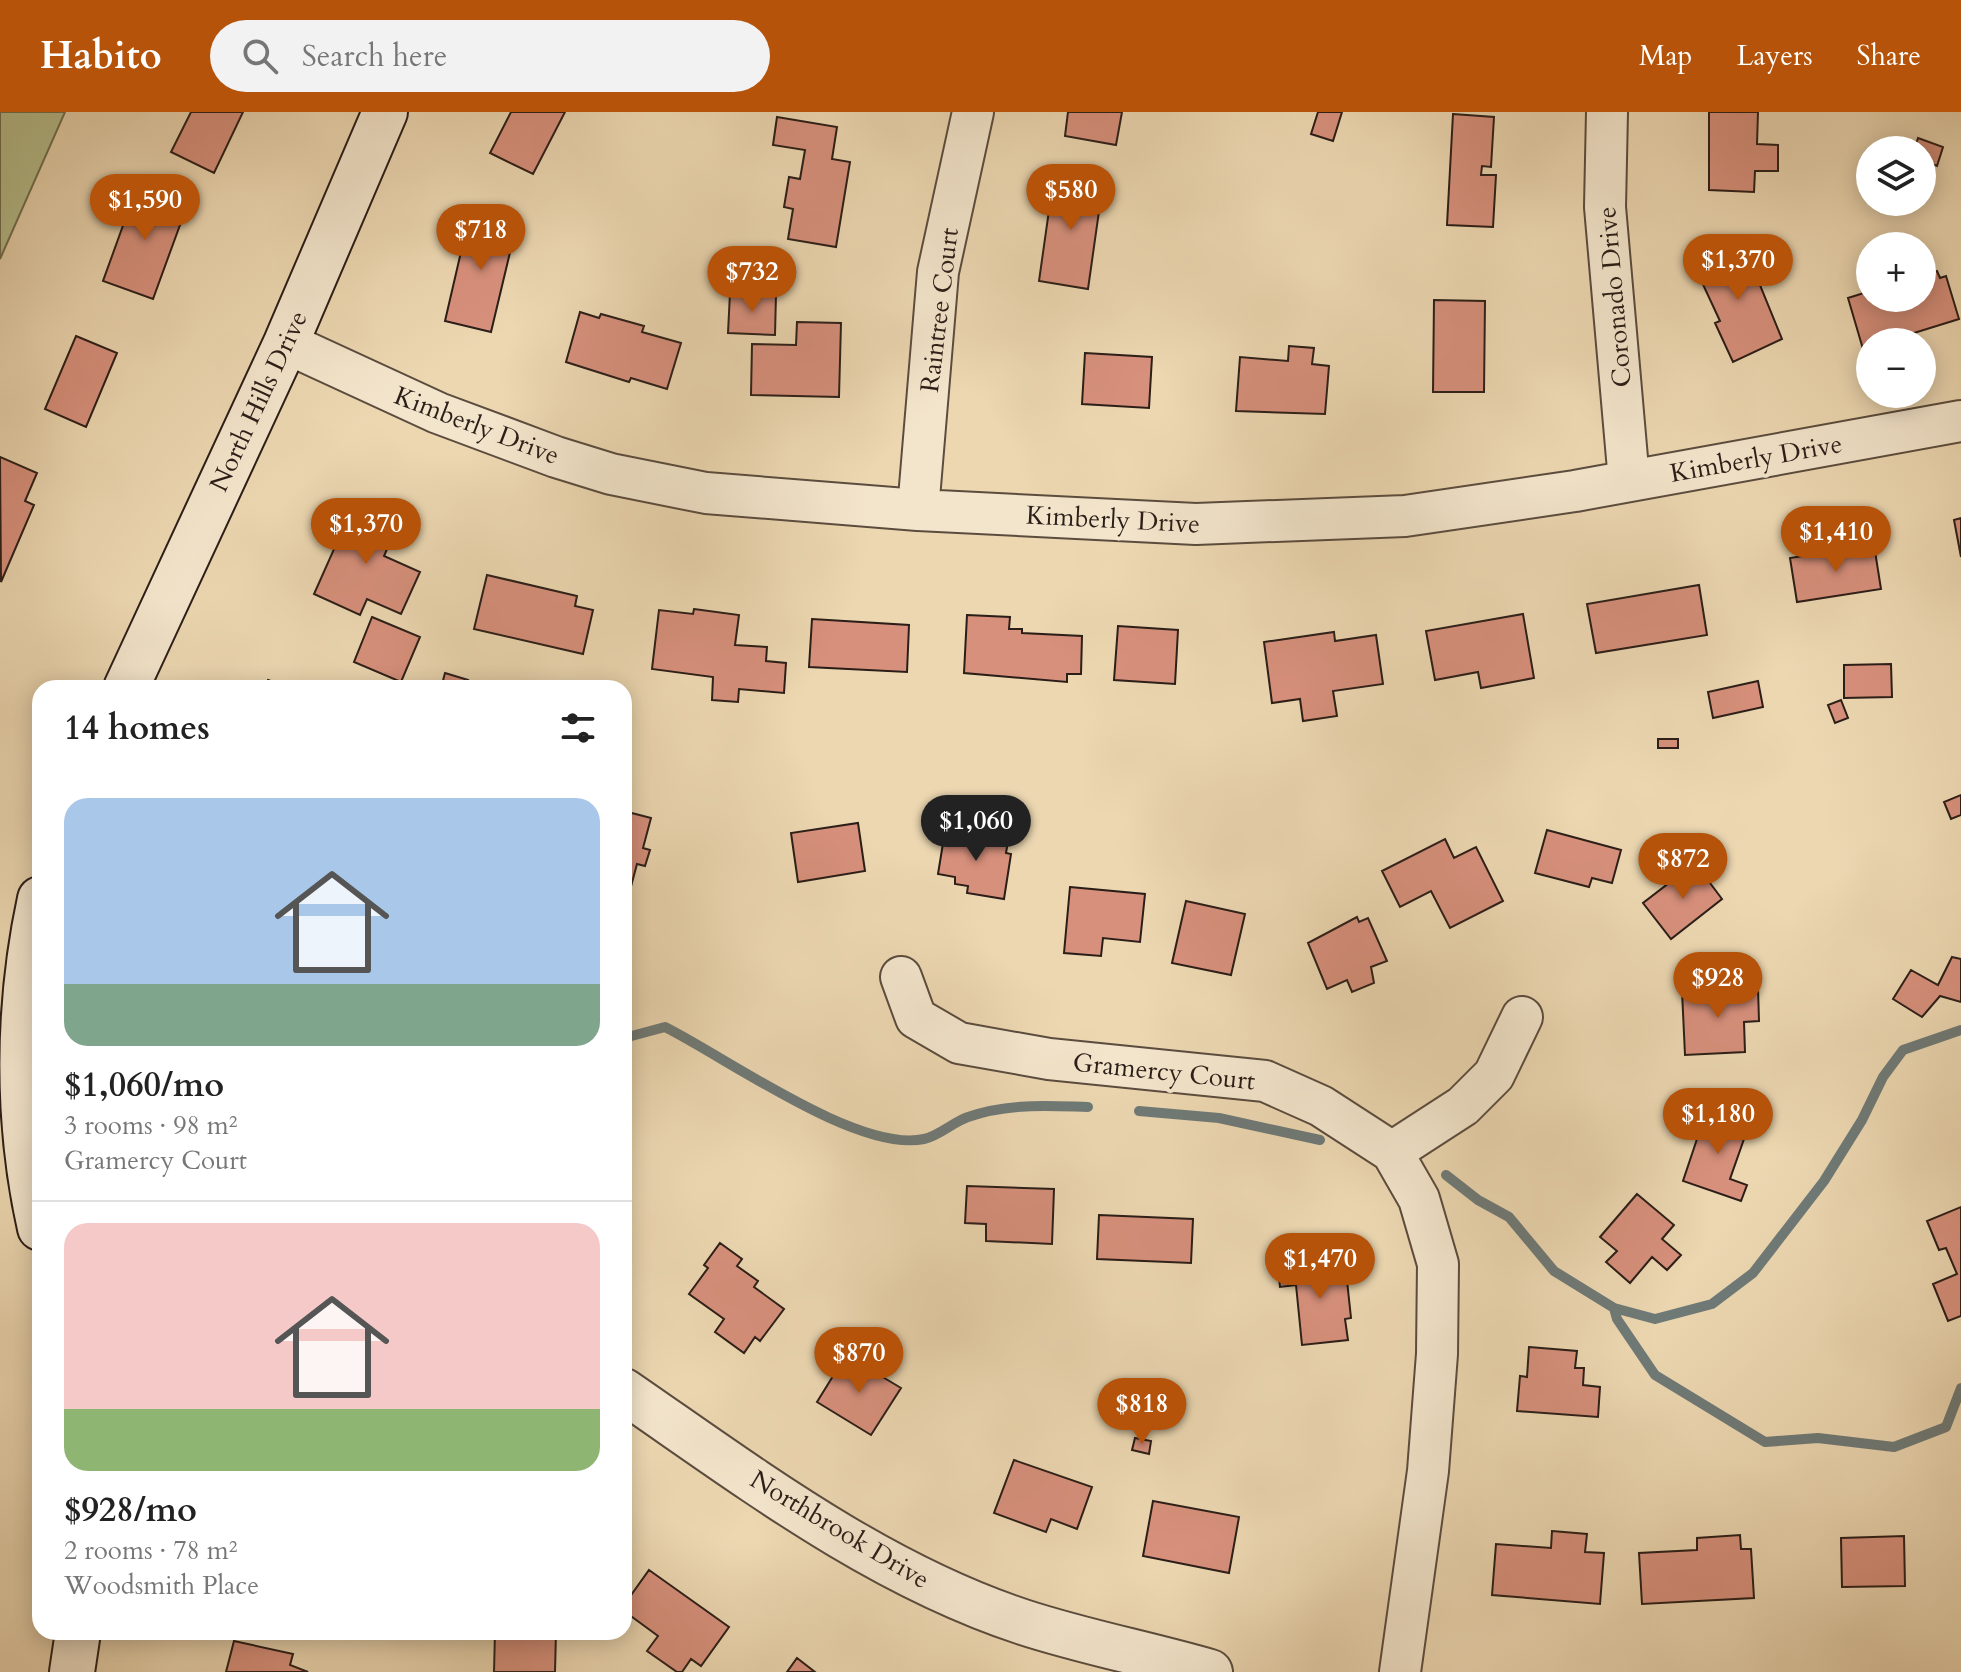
<!DOCTYPE html>
<html lang="en">
<head>
<meta charset="utf-8">
<style>
  :root { --surface:#fff; --page:#f2f2f2; --text:#222; --muted:#767676; --line:#e0e0e0; --accent:#b45309 }
  body { margin:0; font-family:Cardo,serif; background:var(--page); color:var(--text); height:100vh; display:flex; flex-direction:column; font-size:30px; white-space:nowrap }
  * { box-sizing:border-box; margin:0 }
  p { font-size:26px; color:var(--muted) }
  .icon { flex:none; width:44px; height:44px; fill:none; stroke:currentColor; stroke-width:2; stroke-linecap:round; stroke-linejoin:round }
  .map { position:relative; flex:1; overflow:hidden }
  .panel { position:absolute; left:32px; top:568px; width:600px; height:960px; display:flex; flex-direction:column; background:var(--surface); border-radius:24px; box-shadow:0 4px 20px #0003 }
  .panel>* { flex:none }
  .tools { position:absolute; left:1856px; top:24px; display:grid; gap:16px }
  .tools a { display:grid; place-items:center; width:80px; height:80px; border-radius:50%; background:var(--surface); box-shadow:0 4px 20px #0003; font-size:40px }
  .price { position:absolute; translate:-50% -68px; padding:0 18px; border-radius:28px; background:var(--accent); color:#fff; font-size:26px; line-height:52px; filter:drop-shadow(0 2px 4px #0008) }
  .price::after { content:''; position:absolute; left:50%; top:48px; width:24px; height:18px; margin-left:-12px; background:inherit; clip-path:polygon(0 0,100% 0,50% 100%) }
  .price.on { background:#222; color:#fff }
  ul { padding:0; list-style:none }
  li { display:grid; align-content:center; gap:16px; height:424px; padding:0 32px }
  li+li { border-top:2px solid var(--line) }
  li span { display:grid; place-items:center; height:248px; border-radius:24px; color:#555 }
  li>.icon { margin-inline-start:auto }
  span .icon { width:144px; height:144px; fill:#fffc; stroke-width:1 }
  li b { font-size:34px }
  h2 { display:flex; justify-content:space-between; align-items:center; height:96px; padding:0 32px; font-size:34px }
  header { display:flex; align-items:center; gap:48px; box-sizing:border-box; height:112px; padding:0 40px; background:var(--accent); color:#fff }
  header strong { font-size:38px }
  nav { display:flex; gap:44px; margin-inline-start:auto; font-size:28px }
  .search { width:560px; height:72px; background:var(--page); display:flex; align-items:center; gap:20px; box-sizing:border-box; padding:0 28px; border-radius:44px; color:var(--muted); font-size:30px }
  .map>svg:first-child { display:block }
</style>
</head>
<body>
<header>
<strong>Habito</strong>
<div class="search"><svg class="icon" aria-label="search" viewBox="0 0 24 24"><circle cx="10" cy="10" r="6"/><path d="M15 15l6 6"/></svg>Search here</div>
<nav><a>Map</a><a>Layers</a><a>Share</a></nav>
</header>
<div class="map">
<svg width="1961" height="1560" viewBox="0 0 1961 1560">
  <rect width="100%" height="100%" fill="#ecd7b1"/>
  <filter id="stains"><feTurbulence type="fractalNoise" baseFrequency=".0025" numOctaves="4"/><feColorMatrix values="0 0 0 0 .2 0 0 0 0 .09 0 0 0 0 .02 0 0 0 .5 -.17"/></filter>
  <radialGradient id="worn" r=".72"><stop offset=".6" stop-color="#630" stop-opacity="0"/><stop offset="1" stop-color="#630" stop-opacity=".3"/></radialGradient>
  <!-- green -->
  <path fill="#b6bf8d" stroke="#706e52" stroke-width="2" d="M0,0H65L0,147Z"/>
  <g fill="none" stroke-linecap="round" stroke-linejoin="round">
    <!-- stream -->
    <path stroke="#6f7a77" stroke-width="10" d="M624,926L665,915C727,946 858,1041 924,1027C939,1024 953,1010 968,1005C1008,991 1046,994 1088,995
      M1139,999L1219,1006L1320,1028
      M1446,1063L1478,1088L1509,1105L1554,1159L1614,1196L1655,1207L1712,1192L1753,1161L1824,1069L1862,1008L1883,965L1903,938L1961,918
      M1614,1196L1617,1207L1655,1263L1765,1330L1818,1326L1894,1335L1946,1315L1961,1276"/>
  </g>
  <!-- building -->
  <path fill="#d7907c" stroke="#2b1e18" stroke-width="2" d="M191,0H243L214,61L171,40Z
    M511,0H565L533,62L490,41Z
    M1068,0H1122L1116,33L1065,24Z
    M1318,0H1342L1333,29L1311,22Z
    M1709,0H1758L1757,32L1778,33V59H1755L1754,80L1709,78Z
    M1453,2L1494,5L1491,55L1482,54L1481,63H1496L1493,115L1447,113Z
    M777,5L837,15L832,47L850,50L836,135L788,127L793,97L784,95L789,65L800,67L805,38L773,33Z
    M1918,26L1943,35L1937,54L1922,48V38H1914Z
    M1054,63L1103,71L1088,177L1039,169Z
    M138,72L188,91L153,187L103,169Z
    M470,101L517,111L491,220L445,209Z
    M1742,129L1782,227L1733,250L1715,211L1720,209L1693,151Z
    M1937,159L1940,166L1946,164L1959,207L1885,230H1870V235L1863,237L1848,186L1870,179V186H1922V164Z
    M730,181L776,182L775,223L728,221Z
    M1434,188L1485,189L1484,280H1433Z
    M580,200L599,206L601,202L644,214L642,220L681,231L667,277L631,266L629,270L566,250Z
    M797,210L841,211L839,285L751,283L752,232L796,233Z
    M76,224L117,241L86,315L45,297Z
    M1289,234L1314,236L1312,252L1329,254L1325,302L1236,299L1240,245L1288,249Z
    M1085,241L1152,245L1149,296L1082,292Z
    M0,345L37,361L25,389L34,393L1,470Z
    M355,390L399,410L384,444L420,460L401,502L367,487L360,503L314,482Z
    M1961,406V445L1954,408Z
    M1874,433L1881,477L1797,490L1790,446Z
    M487,463L577,484L575,494L593,498L583,542L474,517Z
    M1699,473L1707,523L1596,541L1587,492Z
    M694,497L739,503L735,533L767,535L766,549L786,551L784,581L739,577L738,590L712,588L713,565L652,557L659,498L693,502Z
    M1523,502L1534,566L1481,576L1478,560L1435,568L1426,519Z
    M967,503L1010,505L1009,517H1022V521L1082,524L1081,562H1067V570L964,561Z
    M372,505L420,525L401,570L354,550Z
    M812,507L909,513L907,560L809,555Z
    M1118,514L1178,518L1175,572L1114,568Z
    M1334,520L1335,529L1376,523L1383,572L1333,579L1337,604L1303,609L1300,587L1272,591L1264,530Z
    M1891,552L1892,585L1844,586V553Z
    M445,561L468,568L465,576H441Z
    M268,568L289,576H265Z
    M1758,569L1763,595L1713,606L1708,580Z
    M1841,588L1848,606L1835,611L1828,593Z
    M1658,627H1678V636H1658Z
    M1961,683V703L1951,707L1944,690Z
    M624,699L651,706L643,736L650,738L645,754L637,752L629,782L624,780Z
    M858,711L865,759L798,770L791,721Z
    M1547,718L1621,738L1612,771L1592,766L1589,775L1535,761Z
    M945,719L1008,729L1006,741L1011,742L1004,787L967,781L968,774L955,772V765L938,762Z
    M1445,727L1454,746L1476,735L1503,789L1450,816L1431,779L1400,795L1382,759Z
    M1695,751L1722,787L1671,827L1643,791Z
    M1070,775L1145,782L1140,830L1103,826L1101,844L1064,841Z
    M1186,789L1245,802L1231,863L1172,851Z
    M1357,805L1359,810L1368,806L1387,849L1371,855L1374,871L1352,880L1347,868L1327,877L1308,831Z
    M1952,845L1961,847V890L1940,884L1922,905L1893,887L1911,858L1938,873Z
    M1758,876L1759,909L1744,910L1745,940L1685,943L1682,879Z
    M1712,998L1750,1010L1730,1067L1747,1073L1741,1089L1683,1069L1700,1018L1705,1020Z
    M967,1074L1054,1077L1052,1132L986,1129V1112L965,1111Z
    M1637,1082L1674,1113L1662,1127L1681,1143L1667,1158L1652,1145L1630,1171L1606,1150L1617,1139L1600,1125Z
    M1961,1095V1204L1948,1209L1933,1172L1957,1162L1946,1136L1939,1138L1927,1109Z
    M1099,1103L1193,1107L1191,1151L1097,1147Z
    M720,1131L742,1147L737,1154L758,1169L754,1175L784,1197L760,1229L755,1225L744,1241L715,1220L724,1207L689,1182L708,1156L704,1153Z
    M1345,1150L1351,1206L1345,1207L1348,1228L1302,1233L1296,1173L1280,1175L1278,1157Z
    M1529,1235L1577,1239L1575,1256H1584L1583,1273L1600,1275L1598,1305L1517,1299L1520,1264L1527,1265Z
    M846,1243L901,1276L871,1323L817,1290Z
    M1135,1326L1151,1329L1149,1342L1132,1338Z
    M1014,1348L1092,1375L1077,1417L1051,1407L1046,1420L994,1401Z
    M1153,1389L1239,1405L1229,1461L1143,1444Z
    M1552,1419L1587,1422L1585,1440L1604,1441L1600,1492L1492,1483L1496,1432L1551,1436Z
    M1740,1423L1741,1437H1751L1754,1486L1642,1492L1639,1441L1697,1438V1426Z
    M1904,1424L1905,1474L1842,1475L1841,1426Z
    M649,1458L729,1515L701,1554L691,1547L682,1560H677L647,1539L658,1524L624,1499V1493Z
    M495,1520H556L555,1560H494Z
    M234,1529L293,1542L290,1553L308,1560H226Z
    M797,1546L815,1560H787Z"/>
  <g fill="none" stroke-linecap="round" stroke-linejoin="round">
    <defs>
      <path id="minor" d="M1607,0L1605,95L1629,369
        M286,231L438,301L556,345L611,362L706,381L918,398L1196,412L1405,404L1575,379L1961,309
        M918,398L938,160L973,0
        M901,865L916,906L959,931L1049,947L1265,969L1321,994L1392,1040L1419,1087L1438,1152L1437,1242L1428,1359L1400,1560
        M1392,1040L1463,994L1494,963L1522,905"/>
      <path id="tertiary" d="M624,1279C749,1365 877,1462 1023,1510C1084,1530 1148,1542 1210,1560"/>
      <path id="secondary" d="M126,576L286,231L385,0
        M40,787C17,894 16,1009 40,1116
        M72,1560L78,1520"/>
    </defs>
    <!-- minor casing -->
    <use href="#minor" stroke="#5b4c3e" stroke-width="44"/>
    <!-- tertiary casing -->
    <use href="#tertiary" stroke="#5b4c3e" stroke-width="48"/>
    <!-- secondary casing -->
    <use href="#secondary" stroke="#2b1e18" stroke-width="48"/>
    <!-- minor -->
    <use href="#minor" stroke="#f3e5cc" stroke-width="40"/>
    <!-- tertiary -->
    <use href="#tertiary" stroke="#f3e5cc" stroke-width="44"/>
    <!-- secondary -->
    <use href="#secondary" stroke="#f3e5cc" stroke-width="44"/>
  </g>
  <g text-anchor="middle" stroke-width="8" stroke-linejoin="round" paint-order="stroke">
    <!-- street labels -->
    <g font-size="26" fill="#2b1e18" stroke="#f3e5cc">
      <text transform="translate(1614 185) rotate(-95)" y="9">Coronado Drive</text>
      <text transform="translate(939 198) rotate(-83)" y="9">Raintree Court</text>
      <text transform="translate(258 289) rotate(-65)" y="9">North Hills Drive</text>
      <text transform="translate(477 313) rotate(21)" y="9">Kimberly Drive</text>
      <text transform="translate(1756 346) rotate(-10)" y="9">Kimberly Drive</text>
      <text transform="translate(1113 407) rotate(3)" y="9">Kimberly Drive</text>
      <text transform="translate(1164 959) rotate(6)" y="9">Gramercy Court</text>
      <text transform="translate(840 1417) rotate(31)" y="9">Northbrook Drive</text>
    </g>
  </g>
  <rect width="100%" height="100%" filter="url(#stains)"/>
  <rect width="100%" height="100%" fill="url(#worn)"/>
</svg>
<div class="tools">
<a><svg class="icon" aria-label="layers" viewBox="0 0 24 24"><path d="M12 4l9 5-9 5-9-5zM3 14l9 5 9-5"/></svg></a>
<a>+</a>
<a>−</a>
</div>
<b class="price" style="left:1071px;top:120px">$580</b>
<b class="price" style="left:145px;top:130px">$1,590</b>
<b class="price" style="left:481px;top:160px">$718</b>
<b class="price" style="left:1738px;top:190px">$1,370</b>
<b class="price" style="left:752px;top:202px">$732</b>
<b class="price" style="left:366px;top:454px">$1,370</b>
<b class="price" style="left:1836px;top:462px">$1,410</b>
<b class="price on" style="left:976px;top:751px">$1,060</b>
<b class="price" style="left:1683px;top:789px">$872</b>
<b class="price" style="left:1718px;top:908px">$928</b>
<b class="price" style="left:1718px;top:1044px">$1,180</b>
<b class="price" style="left:1320px;top:1189px">$1,470</b>
<b class="price" style="left:859px;top:1283px">$870</b>
<b class="price" style="left:1142px;top:1334px">$818</b>
<section class="panel">
<h2>14 homes<svg class="icon" aria-label="filters" viewBox="0 0 24 24"><path d="M4 7h16M4 17h16"/><circle cx="9" cy="7" r="2"/><circle cx="15" cy="17" r="2"/></svg></h2>
<ul>
<li><span style="background:linear-gradient(#a9c7e8 75%,#7fa58c 0)"><svg class="icon" aria-label="home" viewBox="0 0 24 24"><path d="M3 11l9-7 9 7M6 9v11h12V9"/></svg></span><div><b>$1,060/mo</b><p>3 rooms · 98 m²</p><p>Gramercy Court</p></div></li>
<li><span style="background:linear-gradient(#f6c9c9 75%,#8fb573 0)"><svg class="icon" aria-label="home" viewBox="0 0 24 24"><path d="M3 11l9-7 9 7M6 9v11h12V9"/></svg></span><div><b>$928/mo</b><p>2 rooms · 78 m²</p><p>Woodsmith Place</p></div></li>
</ul>
</section>
</div>
</body>
</html>
